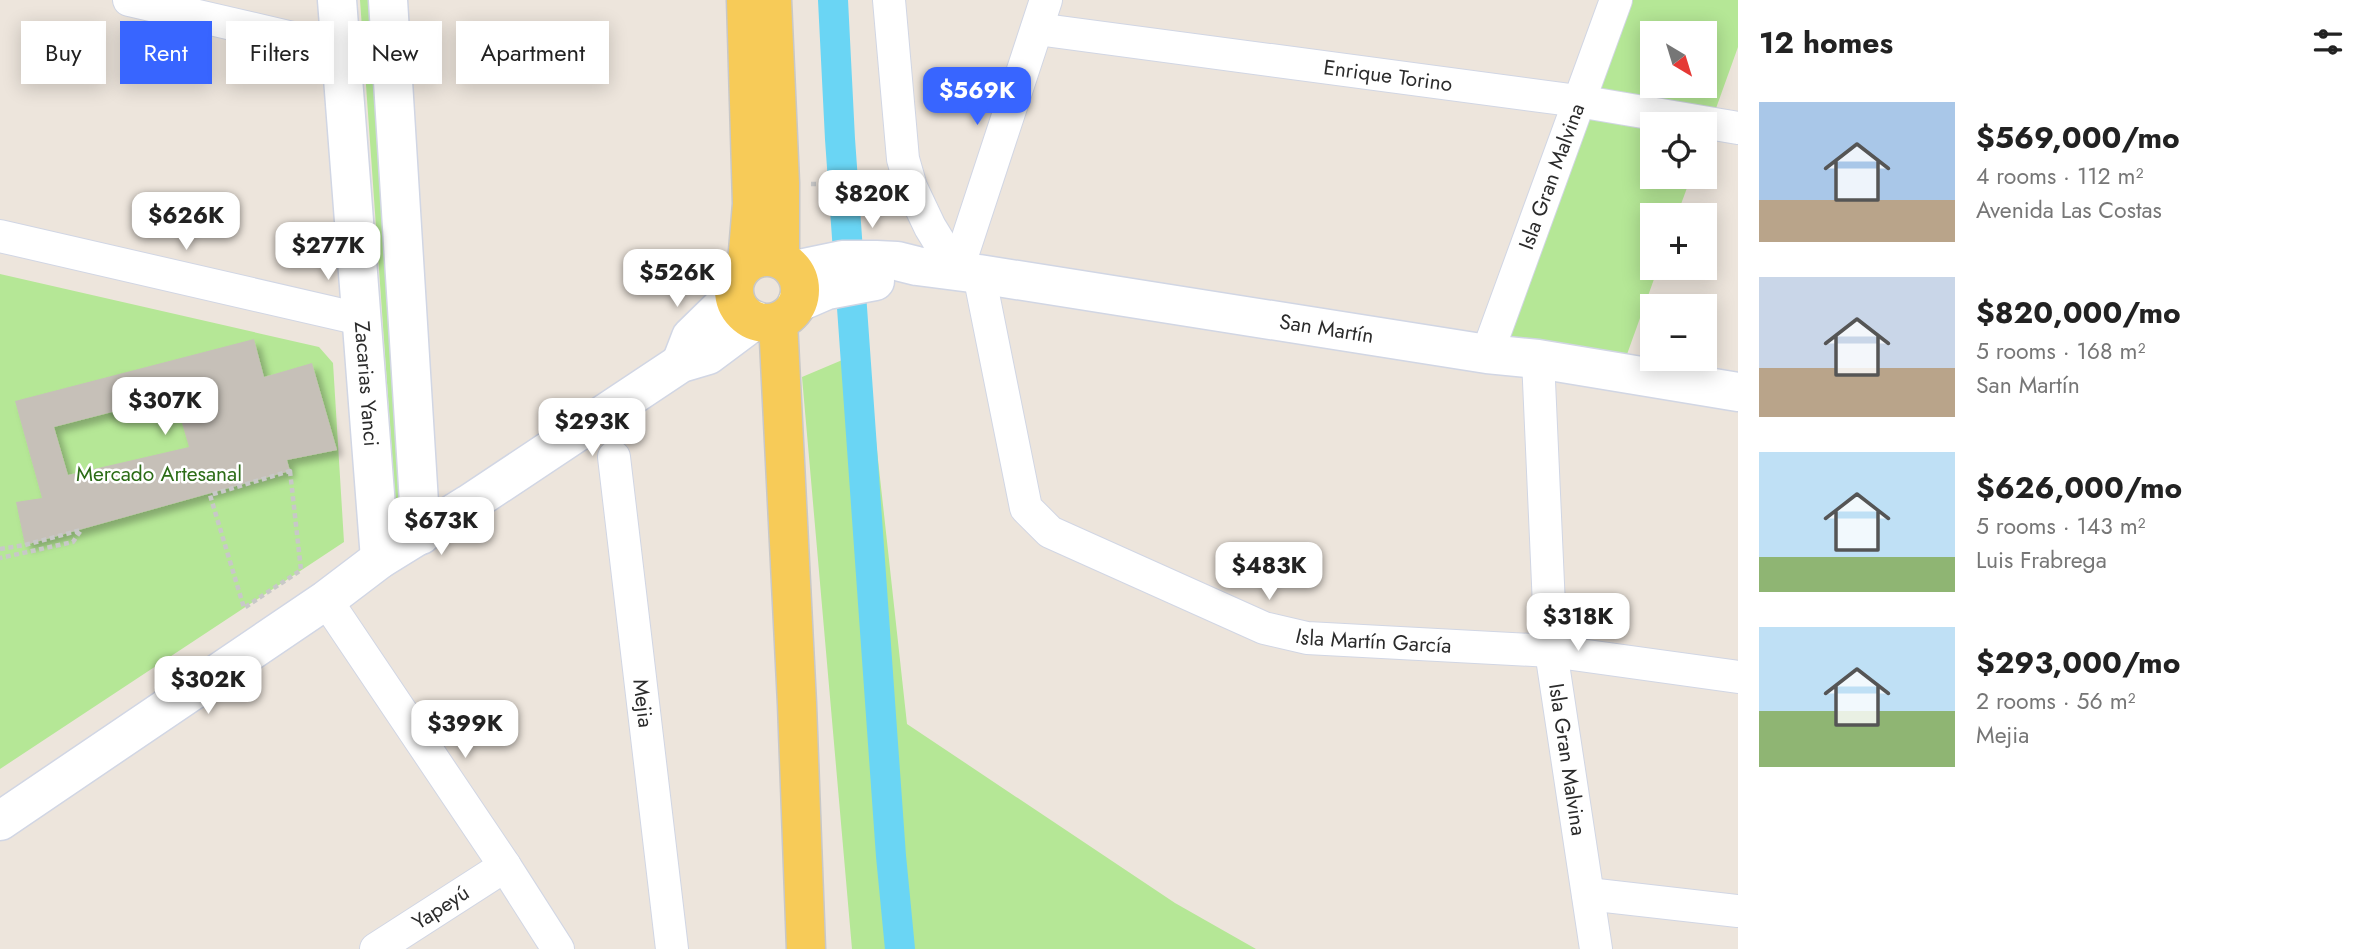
<!DOCTYPE html>
<html lang="en">
<head>
<meta charset="utf-8">
<style>
  :root { --surface:#fff; --page:#f6f6f6; --text:#222; --muted:#767676; --accent:#3865ff }
  body { margin:0; font-family:Jost,sans-serif; background:var(--page); color:var(--text); height:100vh; display:flex; flex-direction:column; font-size:26px; white-space:nowrap }
  * { box-sizing:border-box; margin:0 }
  p { font-size:23px; color:var(--muted) }
  .icon { flex:none; width:38px; height:38px; fill:none; stroke:currentColor; stroke-width:2; stroke-linecap:round; stroke-linejoin:round }
  .map { position:relative; flex:1; overflow:hidden }
  .side { display:flex; flex-direction:column; background:var(--surface); width:630px }
  .side>* { flex:none }
  .banner { position:absolute; left:21px; top:21px; width:665px; height:63px; display:flex; gap:14px }
  .needle { width:46px; rotate:142deg }
  .buttons { position:absolute; left:1640px; top:21px; display:grid; gap:14px }
  .buttons a { display:grid; place-items:center; width:77px; height:77px; border-radius:0px; background:var(--surface); box-shadow:0 4px 18px #0003; font-size:35px }
  .price { position:absolute; translate:-50% -60px; padding:0 16px; border-radius:14px; background:#fff; color:#222; font-size:23px; line-height:46px; filter:drop-shadow(0 2px 4px #0008) }
  .price::after { content:''; position:absolute; left:50%; top:42px; width:21px; height:16px; margin-left:-10px; background:inherit; clip-path:polygon(0 0,100% 0,50% 100%) }
  .price.current { background:var(--accent); color:#fff }
  ul { padding:0; list-style:none }
  li { display:flex; align-items:center; gap:21px; height:175px; padding:0 21px }
  li span { display:grid; place-items:center; flex:none; width:196px; height:140px; border-radius:0px; color:#555 }
  li>.icon { margin-inline-start:auto }
  span .icon { width:84px; height:84px; fill:#fffc; stroke-width:1 }
  li b { font-size:30px }
  h2 { display:flex; justify-content:space-between; align-items:center; height:84px; padding:0 21px; font-size:30px }
  .tag { padding:0 24px; border-radius:0px; background:var(--surface); box-shadow:0 4px 18px #0003; font-size:24px; line-height:63px }
  .tag.current { background:var(--accent); color:#fff }
  main { display:flex; flex:1; min-height:0 }
  .map>svg:first-child { display:block }
</style>
</head>
<body>
<main>
<div class="map">
<svg width="1738" height="949" viewBox="0 0 1738 949">
  <defs>
    <filter id="shadow"><feDropShadow dx="6" dy="6" stdDeviation="3.5" flood-color="#0004"/></filter>
  </defs>
  <rect width="100%" height="100%" fill="#ede5dc"/>
  <!-- green -->
  <path fill="#b5e796" fill-rule="evenodd" d="M360,0H377L401,514L396,510Z
    M1619,0H1738V47L1705,139L1704,124H1652V177H1691L1677,215H1652V268H1658L1621,371L1490,352ZM1652,33H1704V86H1652Z
    M0,274L319,347L333,363L344,542L0,769Z
    M866,350L907,724L1175,903L1256,949H852L802,377Z"/>
  <g fill="none" stroke-linecap="round" stroke-linejoin="round">
    <!-- canal -->
    <path stroke="#6ad5f4" stroke-width="30" d="M833,0L840,139L891,856L900,949"/>
  </g>
  <!-- building -->
  <path fill="#c6c0b8" fill-rule="evenodd" filter="url(#shadow)" d="M254,339L264,377L312,363L337,450L287,460L290,471L25,545L16,502L42,498L15,401ZM174,396L189,447L68,475L54,427Z"/>
  <g fill="none" stroke-linecap="round" stroke-linejoin="round">
    <defs>
      <g id="street">
        <path d="M129,0L340,49"/>
        <path d="M889,0L903,159L911,187L930,227L957,271"/>
        <path id="s1" d="M1037,29L1578,101L1738,128"/>
        <path d="M0,236L360,319"/>
        <path d="M957,271L1046,0"/>
        <path id="s2" d="M979,274L1026,508L1050,532L1264,628L1307,638L1551,651L1738,677"/>
        <path id="s3" d="M1487,354L1616,0"/>
        <path id="s4" d="M1538,359L1551,651L1596,949"/>
        <path id="s5" d="M614,457L672,949"/>
        <path d="M326,600L505,866L558,949"/>
        <path d="M1588,894L1738,911"/>
        <path id="s6" d="M376,949L505,866"/>
      </g>
      <g id="secondary">
        <path id="s7" d="M337,0L380,559"/>
        <path d="M388,0L421,535"/>
        <path id="s8" d="M794,270L842,260H876L897,261L917,266L979,274L1487,354L1538,359L1738,392"/>
        <path d="M797,303L827,290L875,281"/>
        <path d="M681,363L691,337L734,295"/>
        <path d="M0,821L326,600L380,559L469,504L681,363L708,355L755,320"/>
      </g>
      <path id="primary" d="M746,0L752,204L747,263
        M772,0L780,183V259
        M734 290a33 33 0 1 1 66 0a33 33 0 1 1-66 0Z
        M778,321L797,704L806,949"/>
    </defs>
    <!-- street casing -->
    <use href="#street" stroke="#d1d6e4" stroke-width="34"/>
    <!-- secondary casing -->
    <use href="#secondary" stroke="#d1d6e4" stroke-width="41"/>
    <!-- primary casing -->
    <use href="#primary" stroke="#c8c8c8" stroke-width="41"/>
    <!-- path -->
    <path stroke="#c8c8c8" stroke-width="4.5" stroke-dasharray="5 3.5" stroke-linecap="butt" d="M811,184L882,185
      M290,471L301,570L244,608L210,495Z
      M0,549L25,545L81,530L73,542L0,558"/>
    <!-- street -->
    <use href="#street" stroke="#fff" stroke-width="32"/>
    <!-- secondary -->
    <use href="#secondary" stroke="#fff" stroke-width="38"/>
    <!-- primary -->
    <use href="#primary" stroke="#f7cb58" stroke-width="38"/>
  </g>
  <g text-anchor="middle" stroke-width="5" stroke-linejoin="round" paint-order="stroke">
    <!-- street labels -->
    <g font-size="21" fill="#2b2b2b" stroke="#fff">
      <text dy="7" stroke="none"><textPath href="#s1" startOffset="354">Enrique Torino</textPath></text>
      <text dy="7" stroke="none"><textPath href="#s3" startOffset="189">Isla Gran Malvina</textPath></text>
      <text dy="7" stroke="none"><textPath href="#s8" startOffset="539">San Martín</textPath></text>
      <text dy="7" stroke="none"><textPath href="#s7" startOffset="385">Zacarias Yanci</textPath></text>
      <text dy="7" stroke="none"><textPath href="#s2" startOffset="618">Isla Martín García</textPath></text>
      <text dy="7" stroke="none"><textPath href="#s5" startOffset="248">Mejia</textPath></text>
      <text dy="7" stroke="none"><textPath href="#s4" startOffset="402">Isla Gran Malvina</textPath></text>
      <text dy="7" stroke="none"><textPath href="#s6" startOffset="77">Yapeyú</textPath></text>
    </g>
    <!-- park labels -->
    <g font-size="21" fill="#2c6c17" stroke="#fff">
      <text x="159" y="481">Mercado Artesanal</text>
    </g>
  </g>
</svg>
<div class="buttons">
<a><svg class="needle" viewBox="-14 -14 28 28"><path d="M0-13l5 13h-10z" fill="#e53935"/><path d="M0 13l5-13h-10z" fill="#767676"/></svg></a>
<a><svg class="icon" aria-label="locate" viewBox="0 0 24 24"><circle cx="12" cy="12" r="6"/><path d="M12 2v4M12 18v4M2 12h4M18 12h4"/></svg></a>
<a>+</a>
<a>−</a>
</div>
<b class="price current" style="left:977px;top:127px">$569K</b>
<b class="price" style="left:872px;top:230px">$820K</b>
<b class="price" style="left:186px;top:252px">$626K</b>
<b class="price" style="left:328px;top:282px">$277K</b>
<b class="price" style="left:677px;top:309px">$526K</b>
<b class="price" style="left:165px;top:437px">$307K</b>
<b class="price" style="left:592px;top:458px">$293K</b>
<b class="price" style="left:441px;top:557px">$673K</b>
<b class="price" style="left:1269px;top:602px">$483K</b>
<b class="price" style="left:1578px;top:653px">$318K</b>
<b class="price" style="left:208px;top:716px">$302K</b>
<b class="price" style="left:465px;top:760px">$399K</b>
<div class="banner">
<a class="tag">Buy</a>
<a class="tag current">Rent</a>
<a class="tag">Filters</a>
<a class="tag">New</a>
<a class="tag">Apartment</a>
</div>
</div>
<section class="side">
<h2>12 homes<svg class="icon" aria-label="filters" viewBox="0 0 24 24"><path d="M4 7h16M4 17h16"/><circle cx="9" cy="7" r="2"/><circle cx="15" cy="17" r="2"/></svg></h2>
<ul>
<li><span style="background:linear-gradient(#a9c7e8 70%,#b9a48a 0)"><svg class="icon" aria-label="home" viewBox="0 0 24 24"><path d="M3 11l9-7 9 7M6 9v11h12V9"/></svg></span><div><b>$569,000/mo</b><p>4 rooms · 112 m²</p><p>Avenida Las Costas</p></div></li>
<li><span style="background:linear-gradient(#c9d6e8 65%,#b9a48a 0)"><svg class="icon" aria-label="home" viewBox="0 0 24 24"><path d="M3 11l9-7 9 7M6 9v11h12V9"/></svg></span><div><b>$820,000/mo</b><p>5 rooms · 168 m²</p><p>San Martín</p></div></li>
<li><span style="background:linear-gradient(#bfe0f5 75%,#8fb573 0)"><svg class="icon" aria-label="home" viewBox="0 0 24 24"><path d="M3 11l9-7 9 7M6 9v11h12V9"/></svg></span><div><b>$626,000/mo</b><p>5 rooms · 143 m²</p><p>Luis Frabrega</p></div></li>
<li><span style="background:linear-gradient(#bfe0f5 60%,#8fb573 0)"><svg class="icon" aria-label="home" viewBox="0 0 24 24"><path d="M3 11l9-7 9 7M6 9v11h12V9"/></svg></span><div><b>$293,000/mo</b><p>2 rooms · 56 m²</p><p>Mejia</p></div></li>
</ul>
</section>
</main>
</body>
</html>
